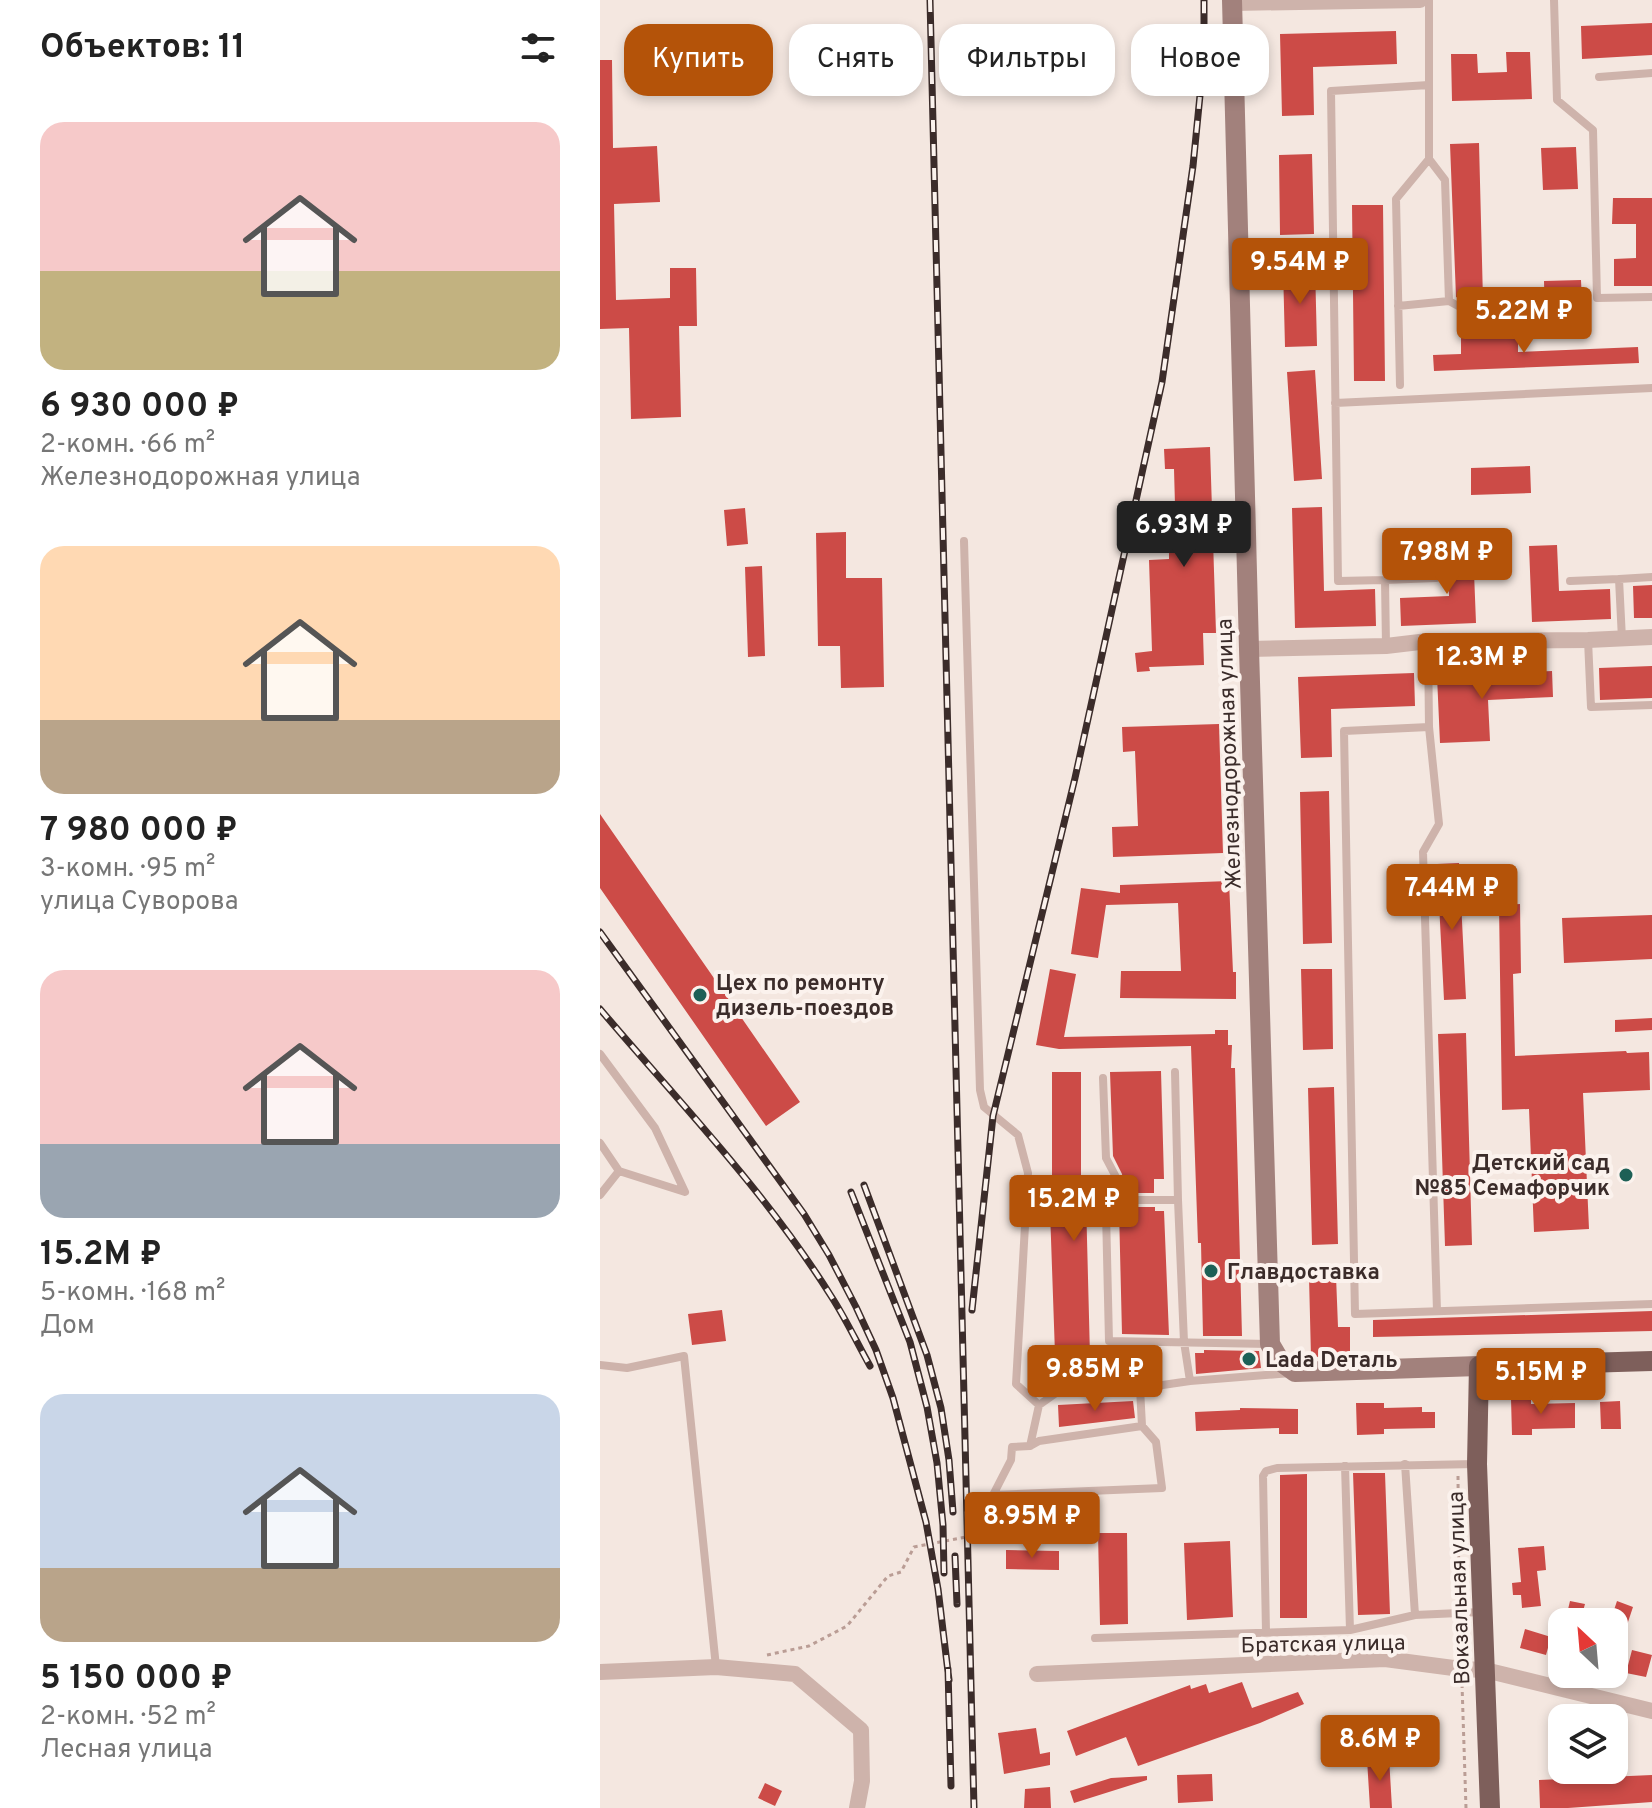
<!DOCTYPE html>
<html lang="ru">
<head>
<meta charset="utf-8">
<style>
  :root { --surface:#fff; --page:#f2f2f2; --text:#222; --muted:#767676; --accent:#b45309 }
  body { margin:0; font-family:Overpass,sans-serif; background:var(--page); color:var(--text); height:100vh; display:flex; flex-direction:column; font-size:30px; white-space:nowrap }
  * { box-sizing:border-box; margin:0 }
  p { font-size:26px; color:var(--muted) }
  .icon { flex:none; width:44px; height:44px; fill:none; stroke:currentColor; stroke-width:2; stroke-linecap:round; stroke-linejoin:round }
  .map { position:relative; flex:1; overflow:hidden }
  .drawer { display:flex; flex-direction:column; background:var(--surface); width:600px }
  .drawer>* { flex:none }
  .top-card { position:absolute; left:24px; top:24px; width:760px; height:72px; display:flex; gap:16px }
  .needle { width:52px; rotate:334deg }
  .buttons { position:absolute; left:948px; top:1608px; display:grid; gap:16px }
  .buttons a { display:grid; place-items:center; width:80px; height:80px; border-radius:16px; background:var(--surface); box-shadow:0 4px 12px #0003; font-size:40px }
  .price { position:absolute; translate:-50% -68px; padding:0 18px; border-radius:8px; background:var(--accent); color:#fff; font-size:26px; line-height:52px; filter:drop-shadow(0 2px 4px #0008) }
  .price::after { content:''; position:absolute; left:50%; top:48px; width:24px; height:18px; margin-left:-12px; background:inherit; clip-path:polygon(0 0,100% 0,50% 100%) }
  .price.selected { background:#222; color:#fff }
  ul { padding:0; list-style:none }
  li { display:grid; align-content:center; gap:16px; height:424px; padding:0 40px }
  li span { display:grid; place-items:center; height:248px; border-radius:24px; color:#555 }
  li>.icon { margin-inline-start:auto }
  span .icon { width:144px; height:144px; fill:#fffc; stroke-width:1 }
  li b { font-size:34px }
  h2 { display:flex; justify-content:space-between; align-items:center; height:96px; padding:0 40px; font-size:34px }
  .chip { padding:0 28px; border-radius:24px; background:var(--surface); box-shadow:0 4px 12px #0003; font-size:28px; line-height:72px }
  .chip.selected { background:var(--accent); color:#fff }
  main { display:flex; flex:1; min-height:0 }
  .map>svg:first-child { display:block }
</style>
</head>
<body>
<main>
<section class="drawer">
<h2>Объектов: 11<svg class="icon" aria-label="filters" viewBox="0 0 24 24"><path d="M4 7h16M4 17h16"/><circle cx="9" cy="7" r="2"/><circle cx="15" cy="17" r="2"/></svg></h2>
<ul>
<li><span style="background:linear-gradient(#f6c9c9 60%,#c2b280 0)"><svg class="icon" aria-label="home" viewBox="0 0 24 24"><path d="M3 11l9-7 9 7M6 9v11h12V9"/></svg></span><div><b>6 930 000 ₽</b><p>2-комн. · 66 m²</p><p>Железнодорожная улица</p></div></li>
<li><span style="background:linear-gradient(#ffd9b3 70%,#b9a48a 0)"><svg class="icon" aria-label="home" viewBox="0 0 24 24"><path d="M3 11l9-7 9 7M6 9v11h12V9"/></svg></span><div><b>7 980 000 ₽</b><p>3-комн. · 95 m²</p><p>улица Суворова</p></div></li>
<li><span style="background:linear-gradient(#f6c9c9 70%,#9aa5b1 0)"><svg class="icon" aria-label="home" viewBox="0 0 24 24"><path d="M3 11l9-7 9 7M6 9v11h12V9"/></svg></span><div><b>15.2M ₽</b><p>5-комн. · 168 m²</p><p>Дом</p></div></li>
<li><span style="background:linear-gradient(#c9d6e8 70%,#b9a48a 0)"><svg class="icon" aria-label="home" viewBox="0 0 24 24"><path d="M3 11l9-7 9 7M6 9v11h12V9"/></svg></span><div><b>5 150 000 ₽</b><p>2-комн. · 52 m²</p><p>Лесная улица</p></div></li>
</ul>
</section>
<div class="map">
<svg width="1052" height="1808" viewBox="0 0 1052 1808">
  <rect width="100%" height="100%" fill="#f4e7e0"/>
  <!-- building -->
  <path fill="#cc4b47" d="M1052,23V55L982,59L981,26Z
    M796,31L797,64L713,67L714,115L682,116L680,34Z
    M906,52H930L932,99L852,101L851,54H877L878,73L907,72Z
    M0,60H12L13,148L57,146L60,202L14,204L16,300L70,298V268H96L97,326H79L81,417L31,419L29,328L0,329Z
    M879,143L883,300H863L856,297L850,144Z
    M976,147L978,189L943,190L941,148Z
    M712,154L714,234L680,235L679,155Z
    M1013,198H1052V286H1014V259L1036,258V224H1012Z
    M752,205H783L785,381H754Z
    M715,266L717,346L685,347L683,267Z
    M981,280L983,323L945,324L944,281Z
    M918,333V352L1038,347L1039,363L834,371L833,355L861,354V335Z
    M715,370L722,479L694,481L687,372Z
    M610,447L616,633H603L604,665L549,667L550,671L537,672L535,653L552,651L549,560L569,559V541H576L574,469H565L564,449Z
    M930,466L931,493L871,495V468Z
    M722,507L724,591L775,589L776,626L695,628L692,508Z
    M145,508L148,544L127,546L124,510Z
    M246,532V578H282L284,687L241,688L240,646H218L216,533Z
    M957,545L959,591L1010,589L1011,619L932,622L929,546Z
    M873,547L876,623L801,626L800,598L849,596L847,548Z
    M162,566L165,656L148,657L145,567Z
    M1052,585V618H1034L1033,586Z
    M1052,666V698L1000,700L999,668Z
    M952,671L953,697L888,700L890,741L840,743L837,676Z
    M814,673L815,706L731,709L732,757L701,758L698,677Z
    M619,724L623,853L513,857L512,827L538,826L535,751L523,752L522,727Z
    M729,791L732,943L703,944L700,792Z
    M0,814L200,1102L166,1126L0,888Z
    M859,863L866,999L844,1000L837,864Z
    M629,881L633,972H636V999L520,998L521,971H581L578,903L506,905L498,958L471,954L481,888L520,893V885Z
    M920,904L921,973L913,974L915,1056L1026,1051L1027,1053L1049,1052L1050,1090L983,1093L989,1229L934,1232L929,1109L902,1110L899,905Z
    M1052,915V959L964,963L962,918Z
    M450,969L476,974L464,1037L615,1034V1030H628V1045H632L631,1068H635L642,1336H603L601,1243H598L591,1046L459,1049L436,1045Z
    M701,969H732L733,1049L703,1050Z
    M1052,1018V1030L1015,1032V1020Z
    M866,1033L872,1245L845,1246L838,1034Z
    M561,1071L564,1179H554V1193H524L522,1174L513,1156L510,1072Z
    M452,1072H481V1177H508L509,1179L510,1197L508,1200H486L490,1356L533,1354L534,1378L456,1383L450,1210H452Z
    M734,1087L738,1244L712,1245L708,1088Z
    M520,1207H555V1211H564L569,1335L522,1334L519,1209Z
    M736,1276L738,1327H750V1356L711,1357L709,1277Z
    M122,1310L126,1341L92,1345L88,1314Z
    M1052,1311V1331L773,1337V1320Z
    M604,1350L659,1351L661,1368L596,1374L595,1353H604Z
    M911,1399H931V1404L975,1403V1428L932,1429V1435H912Z
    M533,1401L535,1418L459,1427L458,1405Z
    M1020,1401L1021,1429H1001L1000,1402Z
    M756,1403H784V1408L822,1407V1412H835V1428L784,1429V1434L757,1435Z
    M640,1408L698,1409V1434H679V1428L596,1431L595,1412L640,1410Z
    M753,1473H785L790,1614L758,1615Z
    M707,1474V1618H680V1475Z
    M498,1533H527L528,1624L500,1625Z
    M630,1541L633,1617L587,1620L584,1543Z
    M944,1546L946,1570L937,1571L941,1606L922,1608L921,1595H913L912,1583L921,1582L918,1548Z
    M406,1550L459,1551V1570L406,1569Z
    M970,1601L985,1604L980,1622H965Z
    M1017,1601L1033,1607L1024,1634L1014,1630V1622H1010Z
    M925,1629L951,1637L946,1655L920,1648Z
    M1032,1650L1052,1655L1046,1677L1026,1673Z
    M642,1682L652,1708L698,1692L704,1704L660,1723L538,1766L526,1737L476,1756L467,1731L590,1685L591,1689L606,1684L609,1693Z
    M436,1728L440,1754L450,1752V1765L404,1774L398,1733Z
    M789,1757L792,1808H770L767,1759Z
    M612,1774L613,1801L578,1803L577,1775Z
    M1052,1775V1802L968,1808H940L939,1780Z
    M547,1776V1780L474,1803L470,1791L511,1778Z
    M165,1783L182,1791L175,1806L158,1798Z
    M450,1787L451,1808H424L425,1789Z"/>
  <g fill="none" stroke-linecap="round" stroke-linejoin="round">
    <!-- path -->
    <path stroke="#ba9d95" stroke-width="3" stroke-dasharray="4 4" stroke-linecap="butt" d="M858,1476L859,1604
      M859,1624L861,1656
      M167,1655L209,1646L247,1626L288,1576L301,1572L314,1547L377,1535
      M862,1684L866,1808"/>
    <!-- service -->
    <path stroke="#ceb3ab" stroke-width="8" d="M954,0L957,100L993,130L997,298L1052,297
      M999,77L1052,73
      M829,159L845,180L849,301L888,322
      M798,306L849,301
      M800,385L796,199L829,159V85
      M735,403L1052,388
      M364,541L380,1090L384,1107L418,1135L428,1173L416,1384L439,1405L456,1393L549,1387L590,1381L691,1373
      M785,580L738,581L731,91L829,85V0
      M970,581L1019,579
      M1022,639L1019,579L1052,577
      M988,640L991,707L1052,705
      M828,641L829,727L744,731L755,1314L1052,1304
      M786,646L785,580L836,578
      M829,727L839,824L823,852L837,1311
      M0,1054L55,1128L85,1192L19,1171
      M503,1078L506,1158L516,1177L517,1200L506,1212L509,1341L669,1344
      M0,1143L19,1171L0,1195
      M517,1200H578L575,1072
      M578,1200L584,1342L590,1381
      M0,1365L27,1368L84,1356L116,1667
      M430,1446L439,1405
      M805,1464L815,1615
      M745,1466L750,1630
      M393,1495L411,1460L412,1447L430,1446L439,1441L542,1426
      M384,1528L393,1495L562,1488L556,1442L542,1426L540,1388
      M666,1632L663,1476L666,1471L677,1468L876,1464
      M495,1638L750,1630L815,1615L881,1612"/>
    <!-- minor -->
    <path stroke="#ceb3ab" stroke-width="16" d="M632,3L820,0
      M649,649L786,646L828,641L988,640L1052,637
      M0,1672L116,1667L195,1674L261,1730L262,1781L257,1808
      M437,1674L785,1659L861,1669L885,1670L1052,1711"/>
    <!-- secondary -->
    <path stroke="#a2817c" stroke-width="20" d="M632,0L649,649L670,1344L680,1361L695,1372L879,1366"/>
    <!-- primary -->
    <path stroke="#7e5f5b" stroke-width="20" d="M890,1808L877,1464L879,1366L1052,1361"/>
    <defs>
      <path id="rail" d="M330,0L374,1808
        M0,932L204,1214L229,1255L256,1307L276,1350L293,1398L326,1522L338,1589L349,1680
        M0,1009C79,1102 166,1192 231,1296C246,1319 257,1343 270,1366
        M264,1185L327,1355L341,1408L349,1460L353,1512
        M251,1192L310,1342L327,1407L337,1463L343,1525L344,1573
        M372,1310L393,1116L475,778L562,382L593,166L604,55V0
        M355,1556L357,1604
        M348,1669L351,1786"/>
    </defs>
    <!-- rail casing -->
    <use href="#rail" stroke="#3b2c2a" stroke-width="7"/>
    <!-- rail -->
    <use href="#rail" stroke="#fbf2ed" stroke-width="4" stroke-dasharray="12" stroke-linecap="butt"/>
  </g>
  <!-- markers -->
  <g fill="#1d6056" stroke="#fbf2ed" stroke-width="3">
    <circle cx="100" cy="995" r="8"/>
    <circle cx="1026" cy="1175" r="8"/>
    <circle cx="611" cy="1271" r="8"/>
    <circle cx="649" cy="1359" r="8"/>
  </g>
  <g text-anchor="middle" stroke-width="8" stroke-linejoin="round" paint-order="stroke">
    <!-- street labels -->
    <g font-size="22" fill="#3b2c2a" stroke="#fbf2ed">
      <text transform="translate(628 754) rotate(-92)" y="8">Железнодорожная улица</text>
      <text transform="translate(858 1588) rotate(-92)" y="8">Вокзальная улица</text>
      <text transform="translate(723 1643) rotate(-1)" y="8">Братская улица</text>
    </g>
    <!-- poi labels -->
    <g font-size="22" font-weight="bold" fill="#3b2c2a" stroke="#fbf2ed" text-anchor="start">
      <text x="116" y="990">Цех по ремонту<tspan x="116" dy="25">дизель-поездов</tspan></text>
      <text x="1010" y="1170" text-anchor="end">Детский сад<tspan x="1010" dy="25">№85 Семафорчик</tspan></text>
      <text x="627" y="1279">Главдоставка</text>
      <text x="665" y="1367">Lada Dеталь</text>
    </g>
  </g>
</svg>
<div class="buttons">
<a><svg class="needle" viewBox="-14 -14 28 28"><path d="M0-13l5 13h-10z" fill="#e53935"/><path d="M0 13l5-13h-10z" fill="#767676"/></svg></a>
<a><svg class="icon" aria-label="layers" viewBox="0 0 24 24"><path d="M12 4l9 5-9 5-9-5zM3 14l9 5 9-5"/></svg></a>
</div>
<b class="price" style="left:700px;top:306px">9.54M ₽</b>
<b class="price" style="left:924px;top:355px">5.22M ₽</b>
<b class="price selected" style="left:584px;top:569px">6.93M ₽</b>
<b class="price" style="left:847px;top:596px">7.98M ₽</b>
<b class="price" style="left:882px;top:701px">12.3M ₽</b>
<b class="price" style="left:852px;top:932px">7.44M ₽</b>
<b class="price" style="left:474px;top:1243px">15.2M ₽</b>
<b class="price" style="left:495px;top:1413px">9.85M ₽</b>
<b class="price" style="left:941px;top:1416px">5.15M ₽</b>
<b class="price" style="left:432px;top:1560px">8.95M ₽</b>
<b class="price" style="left:780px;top:1783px">8.6M ₽</b>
<div class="top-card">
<a class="chip selected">Купить</a>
<a class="chip">Снять</a>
<a class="chip">Фильтры</a>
<a class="chip">Новое</a>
</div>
</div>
</main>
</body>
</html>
